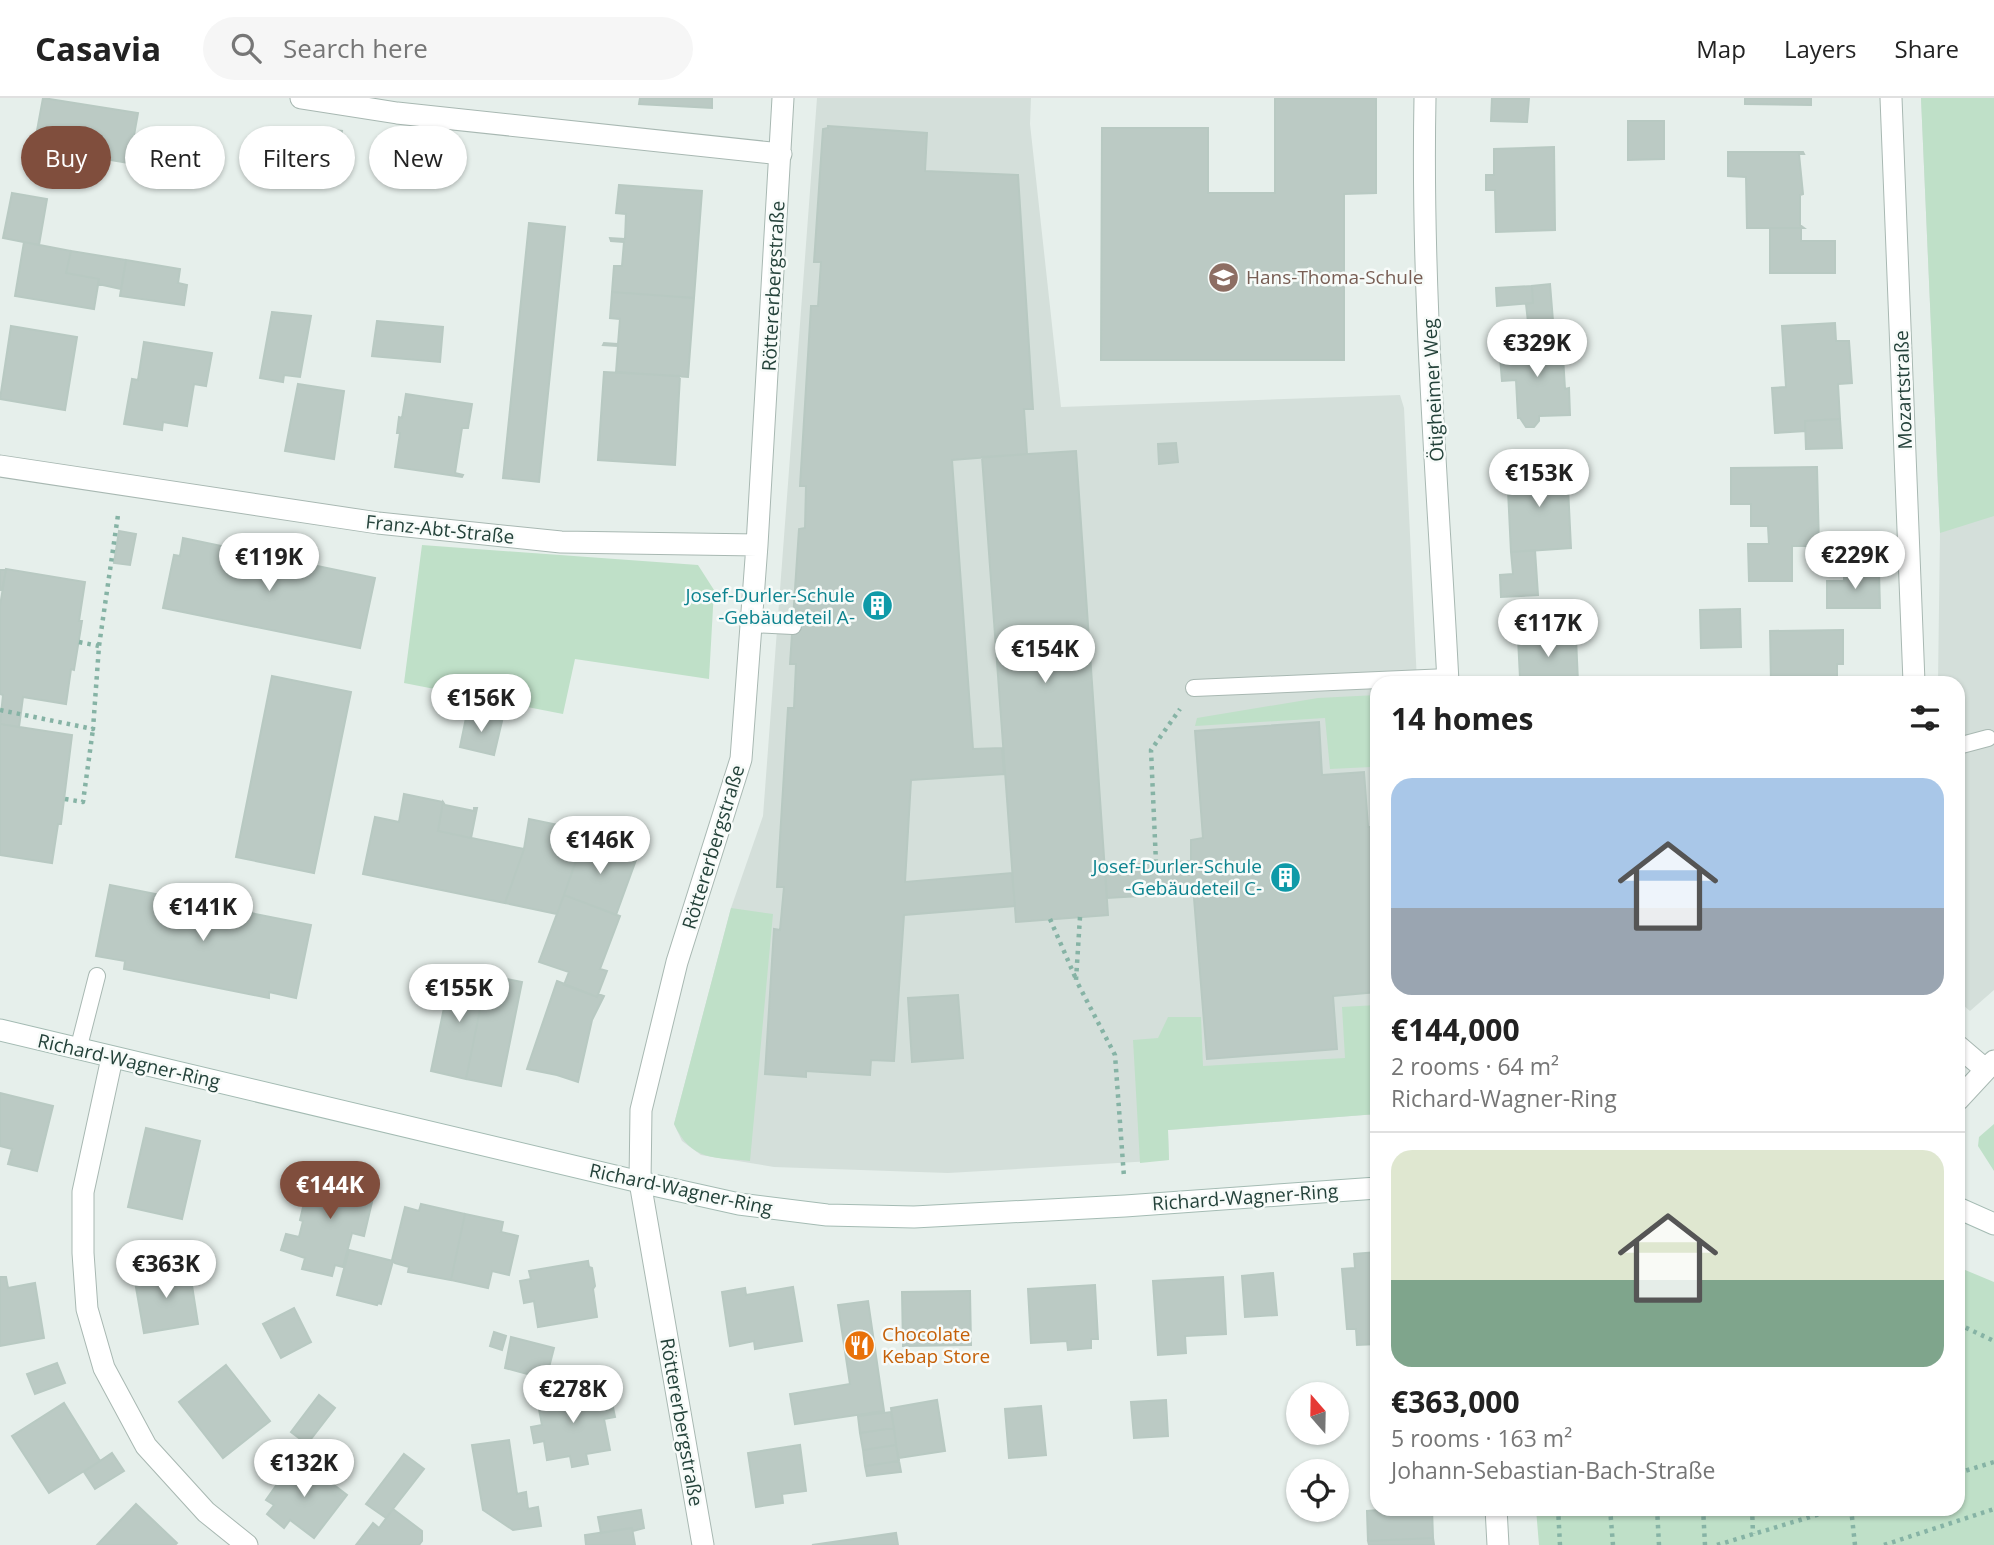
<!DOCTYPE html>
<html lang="en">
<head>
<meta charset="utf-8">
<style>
  :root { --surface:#fff; --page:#f6f6f6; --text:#222; --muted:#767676; --line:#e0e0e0; --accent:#804e3d }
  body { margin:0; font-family:"Open Sans",sans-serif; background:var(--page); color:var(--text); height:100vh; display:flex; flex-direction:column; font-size:26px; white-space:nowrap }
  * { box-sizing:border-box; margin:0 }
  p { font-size:23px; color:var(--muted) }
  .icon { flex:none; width:38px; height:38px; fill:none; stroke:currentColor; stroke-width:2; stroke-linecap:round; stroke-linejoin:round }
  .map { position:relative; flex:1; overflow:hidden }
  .side { position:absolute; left:1370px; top:578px; width:595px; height:840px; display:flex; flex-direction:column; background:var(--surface); border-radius:21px; box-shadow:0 2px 5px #0004 }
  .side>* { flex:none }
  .top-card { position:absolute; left:21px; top:28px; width:665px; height:63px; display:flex; gap:14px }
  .needle { width:46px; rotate:340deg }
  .tools { position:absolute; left:1286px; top:1284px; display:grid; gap:14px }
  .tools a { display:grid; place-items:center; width:63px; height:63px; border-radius:50%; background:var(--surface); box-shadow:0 2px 5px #0004; font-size:35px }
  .price { position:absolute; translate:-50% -60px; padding:0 16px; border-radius:24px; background:#fff; color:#222; font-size:23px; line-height:46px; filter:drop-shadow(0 2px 4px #0008) }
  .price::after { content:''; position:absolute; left:50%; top:42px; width:21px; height:16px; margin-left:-10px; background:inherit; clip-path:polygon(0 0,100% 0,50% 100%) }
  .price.on { background:var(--accent); color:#fff }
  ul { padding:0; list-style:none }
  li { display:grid; align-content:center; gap:14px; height:371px; padding:0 21px }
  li+li { border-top:2px solid var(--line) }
  li span { display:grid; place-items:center; height:217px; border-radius:21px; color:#555 }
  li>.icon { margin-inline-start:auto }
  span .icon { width:126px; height:126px; fill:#fffc; stroke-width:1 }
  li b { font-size:30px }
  h2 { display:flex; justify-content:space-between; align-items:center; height:84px; padding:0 21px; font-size:30px }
  .pill { padding:0 24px; border-radius:32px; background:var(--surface); box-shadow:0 2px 5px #0004; font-size:24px; line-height:63px }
  .pill.on { background:var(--accent); color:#fff }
  header { display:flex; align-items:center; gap:42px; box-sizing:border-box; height:98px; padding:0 35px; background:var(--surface); border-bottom:2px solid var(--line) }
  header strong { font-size:33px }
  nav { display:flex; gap:38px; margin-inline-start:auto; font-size:24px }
  .search { width:490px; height:63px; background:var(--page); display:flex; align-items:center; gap:18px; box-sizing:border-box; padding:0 24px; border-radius:38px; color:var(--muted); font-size:26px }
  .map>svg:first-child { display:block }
</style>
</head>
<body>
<header>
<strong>Casavia</strong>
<div class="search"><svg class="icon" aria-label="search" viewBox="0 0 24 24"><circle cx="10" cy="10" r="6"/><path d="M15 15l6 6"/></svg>Search here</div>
<nav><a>Map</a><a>Layers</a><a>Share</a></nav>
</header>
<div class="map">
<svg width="1994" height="1447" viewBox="0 0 1994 1447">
  <rect width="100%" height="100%" fill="#e6efeb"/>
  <!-- built -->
  <path fill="#d4dfda" d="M817,0H1031L1030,26L1061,309L1400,297L1404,310L1417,584H1377V1016L1168,1032L1169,1062L948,1075L774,1069L701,1057L682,1043L674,1026L731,810L763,718Z
    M1921,0H1994V892L1970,913L1958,903V584H1938L1940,435Z"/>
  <!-- green -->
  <path fill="#bfe0c8" d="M1921,0H1994V418L1940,435Z
    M422,447L698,467L714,492L709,581L575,561L563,616L404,585Z
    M1377,597V725L1375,726L1371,669L1330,671L1325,620L1195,628L1197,620L1318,600Z
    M731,810L773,816L750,1063C714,1059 692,1064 674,1026Z
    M1377,907V1016L1168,1032L1169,1062L1140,1065L1133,942L1158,940L1168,919H1201L1203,968L1345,960L1342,909Z
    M1994,1026V1073L1978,1048L1979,1039Z
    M1958,1169L1994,1184V1447H1539L1536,1411L1958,1410Z"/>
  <!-- building -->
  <path fill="#bbcac4" stroke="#b8c9c2" stroke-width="2" d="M43,0L138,15L129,65L34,49Z
    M640,0H712V10L639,6Z
    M1275,0H1376V95L1344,96V262H1101L1102,30H1208V95H1275Z
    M1492,0H1529L1527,24L1491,23Z
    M1745,0H1811V7L1745,6Z
    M1628,23H1664V61L1628,62Z
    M828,28L927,35L925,73L1018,77L1033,311H1024L1027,356L952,362L973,651L1002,650L1004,676L911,682L905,784L1012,775L1015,808L904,817L894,963L871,962L870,977L806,973V979L765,976L774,831L780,832L784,789H777L788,610H794L796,566H790L799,431L805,430L806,388H800L811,208H818L821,164H814L823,31L828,30Z
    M312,30L342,33L339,53L310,51Z
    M1554,49L1555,132L1496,134L1495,92H1486V77H1494V51Z
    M1728,54H1803L1804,56H1799L1803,96L1800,97V127L1804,130H1747L1746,79L1728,78Z
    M619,87L702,93L694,200L612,194L614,168H622L624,144L611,143L610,140L625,141L626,116L616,115Z
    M12,95L47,101L39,147L3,140Z
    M529,125L565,129L539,384L503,380Z
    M1770,130H1801V143H1835V175H1770Z
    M24,144L71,153L66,175L99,181L94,211L15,198Z
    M71,153L126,162L121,191L98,186L99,181L66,175Z
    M126,162L180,171L178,185L187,187L184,207L120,198Z
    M1550,186L1553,223L1528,224L1526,206L1533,205L1532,188Z
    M1532,188L1533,205L1497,208L1496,190Z
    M612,194L694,200L688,279L616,274L618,248L603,247L604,245L618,246L620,221L610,220Z
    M272,214L311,218L300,279L284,277L283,284L260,280Z
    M377,223L443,229L440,264L372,258Z
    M1835,225L1836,243H1849L1852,285L1838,286L1840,321L1805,323V333L1775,335L1772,290L1786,289L1782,228Z
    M11,228L77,239L65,312L0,301Z
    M1565,240V243L1562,242L1565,291L1569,290L1570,317L1539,318V323L1534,329H1526L1520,320H1518L1516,282L1502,283L1499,247Z
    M144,244L212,255L206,288L194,286L187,328L163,324L162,332L124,326L132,281L138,282Z
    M604,274L680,278L675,367L598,362Z
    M298,286L344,293L334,361L285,353Z
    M406,296L472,306L468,330H462L455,375L463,377L462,379L395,369L400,335H397L399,319L402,320Z
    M1840,321L1842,350L1806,351L1805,323Z
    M1176,345L1178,364L1159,366L1158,346Z
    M1076,353L1108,817L1016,824L982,359Z
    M1567,369L1571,450L1511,454L1507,372Z
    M1817,369L1819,448H1792V483H1749L1748,446H1769L1768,428H1751V406H1731V370Z
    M119,433L136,436L130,467L114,465Z
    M183,440L375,480L360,550L163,510L174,457L180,458Z
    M1535,452L1538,497L1501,499L1500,477L1513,476L1511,454Z
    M6,471L85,484L79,523H82L74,572L71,571L66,606L23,599L19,629L0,626L3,597L0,596V508Z
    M0,472H6L2,492H0Z
    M1844,474H1879L1880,510H1827V483H1844Z
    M1740,511L1741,549L1701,550L1700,512Z
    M1843,532V566H1837V584H1771L1770,533Z
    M1580,537L1576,540L1578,584H1582H1515V580H1520L1518,540Z
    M272,578L351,594L314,775L236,759Z
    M467,615L502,623L494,657L460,649Z
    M1319,624L1322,677L1364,674L1368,729H1377V894L1333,898L1337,951L1207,961L1191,763V742L1203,740L1195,633Z
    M0,626L72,637L61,726H58L52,765L0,757Z
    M404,696L443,704L438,733L524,751L505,805L363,776L375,719L399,724Z
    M443,704L445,707L474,713V710H477L471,740L438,733Z
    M529,721L587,733L557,816L505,805L524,751Z
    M584,740L637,759L616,817L564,797Z
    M1191,763L1194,795L1107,800L1105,768Z
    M110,787L311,827L296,900L269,894V900L124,871L125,863L96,858Z
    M564,797L620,818L600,871L607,873L597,899L564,887L569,874L539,864Z
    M452,871L487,877L466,981L431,973Z
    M487,877L522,884L501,988L466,981Z
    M557,883L597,899L598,896L604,898L592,922L578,984L557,977L527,971Z
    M958,897L963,960L912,964L908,900Z
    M0,995L53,1008L37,1073L8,1066L12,1051L0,1048Z
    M146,1030L200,1043L182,1121L128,1109Z
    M312,1071L376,1087L364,1138L352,1135L343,1169L335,1167L332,1178L302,1171L305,1160L281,1152L286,1136L299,1139L303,1123L300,1122Z
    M421,1106L465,1116L451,1182L408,1174L409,1169L395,1165L392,1162L405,1109L419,1113Z
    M465,1116L503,1124L501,1134L518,1138L509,1177L492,1173L488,1190L451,1182Z
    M349,1152L393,1163L381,1206L378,1205L377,1207L337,1197Z
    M1377,1154V1246L1357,1247L1356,1231H1347L1342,1171L1355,1170L1354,1156Z
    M588,1163L589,1169L592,1170L595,1188L593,1191L597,1219L538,1229L534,1203L524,1205L520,1183L531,1181L529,1173Z
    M189,1168L198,1226L144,1235L134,1178Z
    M1273,1175L1277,1217L1245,1219L1242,1178Z
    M0,1179H6L8,1190L35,1185L44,1240L0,1248Z
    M1223,1179L1226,1236L1185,1238L1186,1255L1158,1257L1153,1183Z
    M1095,1187L1098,1241H1091V1250L1068,1252L1067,1243L1031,1245L1028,1191Z
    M793,1189L802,1243L755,1251L754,1243L730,1248L722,1194L745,1190L746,1197Z
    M970,1193L971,1247L903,1248L902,1194Z
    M868,1203L884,1313L795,1326L790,1296L850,1286L838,1207Z
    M294,1210L311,1244L281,1260L263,1226Z
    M494,1234L506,1238L502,1252L490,1248Z
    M511,1239L554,1250L546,1281L505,1270Z
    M57,1265L65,1285L35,1296L27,1276Z
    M226,1267L270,1323L223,1360L179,1304Z
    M564,1290L565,1299L599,1293L600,1297L610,1295L615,1319L604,1321L610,1352L586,1356L588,1366L572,1369L570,1358L547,1362L544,1343L534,1345L531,1329L542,1327L536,1295Z
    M319,1297L335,1310L307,1346L291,1334Z
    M937,1302L945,1353L898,1360L891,1310Z
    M1166,1302L1168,1338L1134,1340L1131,1304Z
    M64,1305L100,1363L49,1395L12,1338Z
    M1041,1308L1046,1357L1009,1360L1005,1311Z
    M891,1314L894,1330L860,1335L858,1318Z
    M894,1330L896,1347L863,1352L860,1335Z
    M509,1342L517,1396L526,1394L528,1411L538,1409L541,1428L513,1432L483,1412L472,1347Z
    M800,1347L806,1393L782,1396L783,1405L756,1409L748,1355Z
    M896,1347L899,1363L865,1368L863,1352Z
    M112,1355L124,1373L95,1391L84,1374Z
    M404,1356L424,1371L386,1420L366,1406Z
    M299,1360L347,1397L314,1440L290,1422L284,1430L267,1416L274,1407L266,1402L287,1372L289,1373Z
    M899,1363L901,1374L867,1378L865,1368Z
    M136,1406L177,1445L175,1447H97Z
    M1405,1410H1432L1433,1440L1368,1443L1367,1413Z
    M393,1411L422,1433V1443L419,1447H356L373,1425L379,1430Z
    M641,1412L644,1430L633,1433L632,1430L601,1435L598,1419Z
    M632,1430L635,1447H586L585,1437Z
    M896,1435L898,1447H812Z
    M1433,1440L1434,1447H1369L1368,1443Z"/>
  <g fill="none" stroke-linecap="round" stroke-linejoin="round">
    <defs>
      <path id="lane" d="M750,526L793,528
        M1194,590L1448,579
        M1958,648L1988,640
        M78,952L97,878"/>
      <path id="street" d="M301,0L397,15L781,56
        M1425,0C1421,195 1438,390 1448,584
        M1891,0L1914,584
        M0,368L378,425L561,444L757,447
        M1958,948L1985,971
        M112,960L83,1094V1155L87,1211L104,1270L146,1348L206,1414L247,1447
        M1958,1002L1994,963
        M1496,1410L1498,1447
        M703,1447L640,1084L641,1012L677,864L741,661L757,447L783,0"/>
      <path id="secondary" d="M0,932L640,1084L739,1106L827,1117L914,1119L1125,1108L1377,1090
        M1958,1110L1994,1126"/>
    </defs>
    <!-- lane casing -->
    <use href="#lane" stroke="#a8b8b2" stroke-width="18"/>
    <!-- street casing -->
    <use href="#street" stroke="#a8b8b2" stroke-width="23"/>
    <!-- secondary casing -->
    <use href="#secondary" stroke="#a4bbb3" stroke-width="23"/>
    <!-- path -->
    <path stroke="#86b3a5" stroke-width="4.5" stroke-dasharray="3.5 5" stroke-linecap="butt" d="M79,544L99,548
      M0,612L93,631L99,548L118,417
      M65,701L83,704L93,631
      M1156,765L1151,652L1180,611
      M1080,819L1076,882L1115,957L1124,1079
      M1050,821L1076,881
      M1958,1226L1994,1243
      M1958,1375L1994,1364
      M1558,1410L1560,1447
      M1610,1410L1613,1447
      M1657,1410L1659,1447
      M1703,1410L1705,1447
      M1752,1410L1753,1436
      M1851,1410L1855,1447
      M1717,1447L1840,1410
      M1884,1447L1994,1411"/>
    <!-- lane -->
    <use href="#lane" stroke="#fff" stroke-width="16"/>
    <!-- street -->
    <use href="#street" stroke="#fff" stroke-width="21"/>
    <!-- secondary -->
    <use href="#secondary" stroke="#fff" stroke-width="21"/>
  </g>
  <!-- icons -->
  <defs>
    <symbol id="school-disc" viewBox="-11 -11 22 22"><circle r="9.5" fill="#8d6e63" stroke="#f7fbf9"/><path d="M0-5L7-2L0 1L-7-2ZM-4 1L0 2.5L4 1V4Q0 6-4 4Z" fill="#fff"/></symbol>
    <symbol id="building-disc" viewBox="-11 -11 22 22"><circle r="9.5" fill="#0f9aa8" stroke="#f7fbf9"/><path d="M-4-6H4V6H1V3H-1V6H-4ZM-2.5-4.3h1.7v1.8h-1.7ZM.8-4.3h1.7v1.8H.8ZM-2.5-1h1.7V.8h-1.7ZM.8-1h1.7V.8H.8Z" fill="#fff"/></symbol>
    <symbol id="restaurant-disc" viewBox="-11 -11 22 22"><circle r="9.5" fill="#e8710a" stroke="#f7fbf9"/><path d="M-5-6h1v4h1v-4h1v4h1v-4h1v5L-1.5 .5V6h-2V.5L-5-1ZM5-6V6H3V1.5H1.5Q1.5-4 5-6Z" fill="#fff"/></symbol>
  </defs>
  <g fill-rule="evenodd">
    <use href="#school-disc" x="1206" y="162" width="35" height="35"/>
    <use href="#building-disc" x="860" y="490" width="35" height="35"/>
    <use href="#building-disc" x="1268" y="762" width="35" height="35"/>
    <use href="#restaurant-disc" x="842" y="1230" width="35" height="35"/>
  </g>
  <g text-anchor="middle" stroke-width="5" stroke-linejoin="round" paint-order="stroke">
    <!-- education labels -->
    <g font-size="19" fill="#785e54" stroke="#f7fbf9" text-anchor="start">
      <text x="1246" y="186">Hans-Thoma-Schule</text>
    </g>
    <!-- street labels -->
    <g font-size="19" fill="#24423a" stroke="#f7fbf9">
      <text transform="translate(773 188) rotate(-87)" y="7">Röttererbergstraße</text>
      <text transform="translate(1433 292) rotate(-93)" y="7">Ötigheimer Weg</text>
      <text transform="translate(1903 292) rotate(-92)" y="7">Mozartstraße</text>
      <text transform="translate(440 431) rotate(6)" y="7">Franz-Abt-Straße</text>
      <text transform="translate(713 749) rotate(-73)" y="7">Röttererbergstraße</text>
      <text transform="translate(129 963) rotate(13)" y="7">Richard-Wagner-Ring</text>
      <text transform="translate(681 1091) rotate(12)" y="7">Richard-Wagner-Ring</text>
      <text transform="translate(1245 1099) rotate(-4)" y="7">Richard-Wagner-Ring</text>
      <text transform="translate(682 1324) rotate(80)" y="7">Röttererbergstraße</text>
    </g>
    <!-- culture labels -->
    <g font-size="19" fill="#0d838f" stroke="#f7fbf9" text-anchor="end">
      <text x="855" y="504">Josef-Durler-Schule<tspan x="855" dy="22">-Gebäudeteil A-</tspan></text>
      <text x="1262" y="775">Josef-Durler-Schule<tspan x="1262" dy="22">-Gebäudeteil C-</tspan></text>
    </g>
    <!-- food labels -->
    <g font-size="19" fill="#c56008" stroke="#f7fbf9" text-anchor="start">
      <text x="882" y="1243">Chocolate<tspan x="882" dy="22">Kebap Store</tspan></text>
    </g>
  </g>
</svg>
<div class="tools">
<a><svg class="needle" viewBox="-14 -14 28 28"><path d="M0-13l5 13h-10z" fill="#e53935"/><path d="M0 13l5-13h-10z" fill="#767676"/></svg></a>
<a><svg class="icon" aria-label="locate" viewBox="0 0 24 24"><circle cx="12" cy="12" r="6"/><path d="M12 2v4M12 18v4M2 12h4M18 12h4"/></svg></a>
</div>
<b class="price" style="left:1537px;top:281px">€329K</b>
<b class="price" style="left:1539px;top:411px">€153K</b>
<b class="price" style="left:1855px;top:493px">€229K</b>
<b class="price" style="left:269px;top:495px">€119K</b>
<b class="price" style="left:1548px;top:561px">€117K</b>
<b class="price" style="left:1045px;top:587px">€154K</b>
<b class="price" style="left:481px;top:636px">€156K</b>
<b class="price" style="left:600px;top:778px">€146K</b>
<b class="price" style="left:203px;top:845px">€141K</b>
<b class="price" style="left:459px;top:926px">€155K</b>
<b class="price on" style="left:330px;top:1123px">€144K</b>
<b class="price" style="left:166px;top:1202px">€363K</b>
<b class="price" style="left:573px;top:1327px">€278K</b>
<b class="price" style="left:304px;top:1401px">€132K</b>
<div class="top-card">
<a class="pill on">Buy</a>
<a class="pill">Rent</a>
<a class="pill">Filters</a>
<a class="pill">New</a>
</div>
<section class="side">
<h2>14 homes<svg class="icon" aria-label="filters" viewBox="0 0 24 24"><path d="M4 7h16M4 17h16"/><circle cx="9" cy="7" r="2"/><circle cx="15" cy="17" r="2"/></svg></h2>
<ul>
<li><span style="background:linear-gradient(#a9c7e8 60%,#9aa5b1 0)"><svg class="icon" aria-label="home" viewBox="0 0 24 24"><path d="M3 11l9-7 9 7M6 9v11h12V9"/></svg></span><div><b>€144,000</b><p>2 rooms · 64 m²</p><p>Richard-Wagner-Ring</p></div></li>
<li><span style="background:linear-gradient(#dfe7d0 60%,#7fa58c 0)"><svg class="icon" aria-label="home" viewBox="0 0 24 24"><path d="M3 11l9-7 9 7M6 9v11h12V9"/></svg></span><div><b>€363,000</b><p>5 rooms · 163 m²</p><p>Johann-Sebastian-Bach-Straße</p></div></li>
</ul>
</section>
</div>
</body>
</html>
